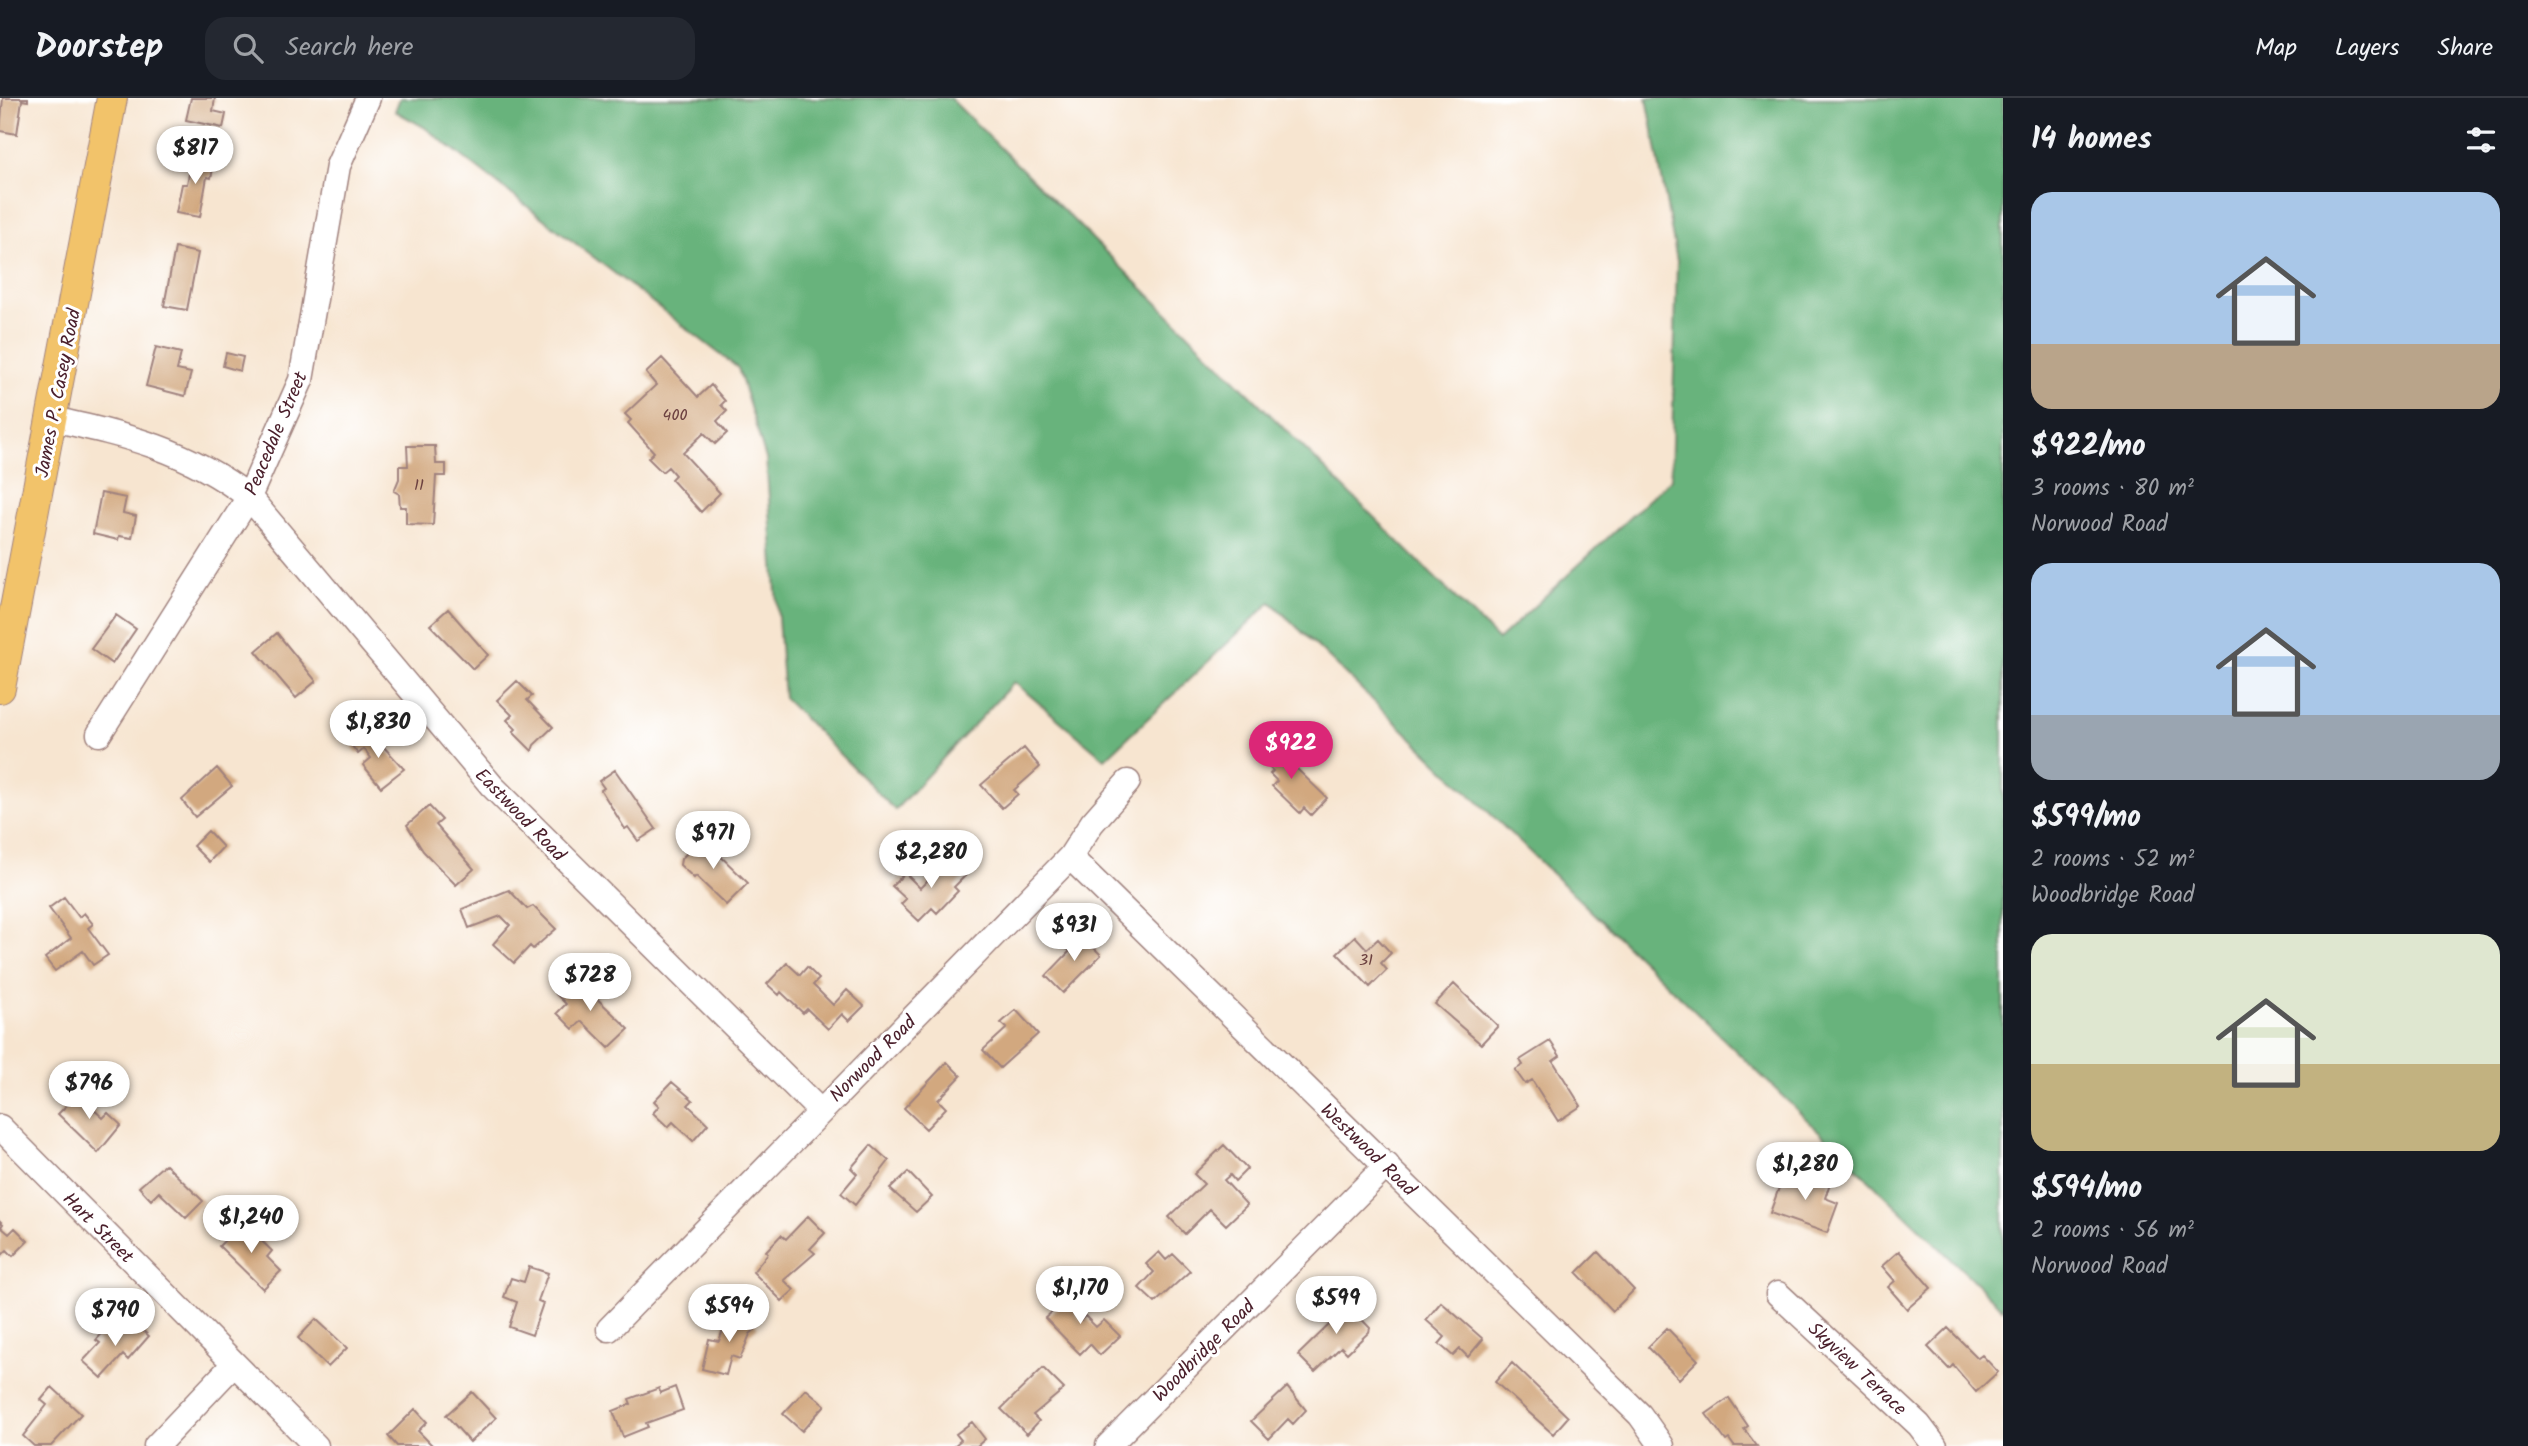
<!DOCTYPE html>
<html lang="en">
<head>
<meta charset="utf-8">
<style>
  :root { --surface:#171b24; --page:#242831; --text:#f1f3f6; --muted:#9ea1a6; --line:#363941; --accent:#db2777 }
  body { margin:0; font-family:Kalam,sans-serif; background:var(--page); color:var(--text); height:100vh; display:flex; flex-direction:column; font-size:26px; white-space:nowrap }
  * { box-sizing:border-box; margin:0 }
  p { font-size:23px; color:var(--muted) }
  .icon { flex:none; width:38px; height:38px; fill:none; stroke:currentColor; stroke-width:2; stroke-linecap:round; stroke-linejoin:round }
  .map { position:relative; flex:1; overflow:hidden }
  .sheet { display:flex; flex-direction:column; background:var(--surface); width:525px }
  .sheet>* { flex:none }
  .price { position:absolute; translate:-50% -60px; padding:0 16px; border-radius:24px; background:#fff; color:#222; font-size:23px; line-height:46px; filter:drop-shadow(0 2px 4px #0008) }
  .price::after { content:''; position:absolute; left:50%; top:42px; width:21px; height:16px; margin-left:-10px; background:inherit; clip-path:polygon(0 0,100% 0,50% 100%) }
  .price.on { background:var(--accent); color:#fff }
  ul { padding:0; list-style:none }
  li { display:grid; align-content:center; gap:14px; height:371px; padding:0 28px }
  li span { display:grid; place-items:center; height:217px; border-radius:21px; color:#555 }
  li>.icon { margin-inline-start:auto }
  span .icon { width:126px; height:126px; fill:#fffc; stroke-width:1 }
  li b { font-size:30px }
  h2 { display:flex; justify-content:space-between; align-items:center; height:84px; padding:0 28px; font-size:30px }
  header { display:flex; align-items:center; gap:42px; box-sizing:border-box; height:98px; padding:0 35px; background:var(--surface); border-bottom:2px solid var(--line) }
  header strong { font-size:33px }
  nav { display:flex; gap:38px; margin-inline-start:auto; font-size:24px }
  .search { width:490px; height:63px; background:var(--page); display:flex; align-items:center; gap:18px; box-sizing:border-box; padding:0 24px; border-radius:21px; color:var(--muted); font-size:26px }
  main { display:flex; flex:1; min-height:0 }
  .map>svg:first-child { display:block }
</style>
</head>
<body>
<header>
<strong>Doorstep</strong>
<div class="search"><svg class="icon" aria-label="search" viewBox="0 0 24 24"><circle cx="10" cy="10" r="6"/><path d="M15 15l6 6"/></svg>Search here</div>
<nav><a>Map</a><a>Layers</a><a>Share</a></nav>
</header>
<main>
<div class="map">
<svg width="2003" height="1348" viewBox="0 0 2003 1348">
  <rect width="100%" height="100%" fill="#fff"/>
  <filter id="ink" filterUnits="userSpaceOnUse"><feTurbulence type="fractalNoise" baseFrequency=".0143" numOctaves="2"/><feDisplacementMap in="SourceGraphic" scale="14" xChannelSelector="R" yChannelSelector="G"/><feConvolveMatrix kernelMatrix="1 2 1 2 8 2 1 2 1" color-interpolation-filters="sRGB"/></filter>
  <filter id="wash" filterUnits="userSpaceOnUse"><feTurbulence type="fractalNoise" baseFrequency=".00686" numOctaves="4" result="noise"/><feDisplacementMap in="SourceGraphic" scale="28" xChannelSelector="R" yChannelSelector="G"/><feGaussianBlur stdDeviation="1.57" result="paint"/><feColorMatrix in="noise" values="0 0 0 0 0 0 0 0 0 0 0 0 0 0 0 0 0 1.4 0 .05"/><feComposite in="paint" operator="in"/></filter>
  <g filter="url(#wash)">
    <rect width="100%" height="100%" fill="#f7e5d0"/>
    <!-- forest -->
    <path fill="#67b37c" stroke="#586954" stroke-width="2" d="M400,0H950L1498,542L1671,381L1677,163L1647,0H2003V1211L1271,504L1105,661L1014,584L895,712L784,600L766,361L738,270L424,29L395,13Z"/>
    <g id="blocks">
      <!-- building -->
      <path fill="#d2a87f" d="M3,0H28V3L22,2L17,36L0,33Z
        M191,0H215L213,13L226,16L223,30L186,22Z
        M193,56L215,61L211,80L207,79L200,119L176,115L182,86H187Z
        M175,150L198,155L187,212L164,208Z
        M156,249L181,255L177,272L191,275L185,298L146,288Z
        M226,255L243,259L240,273L223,268Z
        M662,260L698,299L711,287L725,303L721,307L727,313L717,323L727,335L715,346L704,335L683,355L720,395L701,414L671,381L675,377L668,369L662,374L648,360L654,354L628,325L631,322L625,316L656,287L646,275Z
        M407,348H435L436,366H446V378H436L433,427L406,426V409H400L399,396L394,393L399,381V368H408Z
        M101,395L126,400L123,415L136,418L132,440L119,438L118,442L93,436Z
        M448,511L488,557L473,571L430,527Z
        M116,517L136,531L112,566L91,551Z
        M277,535L316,583L296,600L256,553Z
        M517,583L532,598L527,602L553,629L534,647L532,653L513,634L516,631L507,622L512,617L497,602Z
        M370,634L404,671L381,689L363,667L371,660L364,651L358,656L352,648Z
        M1269,644L1327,700L1311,717L1304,710L1300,715L1272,688L1277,683L1270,676L1273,673L1256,657Z
        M1024,650L1040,669L1014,692L1018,696L1002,710L981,687Z
        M217,670L232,688L195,719L182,702Z
        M615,672L656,731L638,743L628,729L625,731L601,692L604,690L599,683Z
        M429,708L442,722L436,727L474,771L456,787L423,753L407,727Z
        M208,733L223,749L209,764L193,748Z
        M702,740L748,785L726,807L696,778L694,780L680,767L681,761Z
        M951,759L968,775L954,789L958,793L937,815L932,810L919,823L901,806L906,801L892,788L905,775L920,790Z
        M509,792L527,811L533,808L556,831L533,851L530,848L514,865L493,846L510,827L501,818L469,830L462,811Z
        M64,799L79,819L84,815L93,826L88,830L108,857L93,867L83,853L55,873L45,860L71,840L49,810Z
        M1079,835L1101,857L1063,895L1046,878L1070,853L1065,849Z
        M1355,838L1367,851L1378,841L1391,855L1381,865L1387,872L1370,889L1337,855Z
        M787,865L800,877L807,869L819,881L813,887L833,907L847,892L864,908L849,923L842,916L828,931L807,911L803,915L781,894L779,897L767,886Z
        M574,879L629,931L609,950L582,923L573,931L557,915L566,906L556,896Z
        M1454,886L1498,928L1481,946L1435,906Z
        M1016,912L1038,936L1000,970L983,952L1007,930L1001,925Z
        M1550,943L1560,958L1553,963L1581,1008L1558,1023L1532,982L1525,986L1515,972L1523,967L1520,962Z
        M947,964L961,978L938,1002L946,1010L926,1031L904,1010Z
        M672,984L693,1002L688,1007L708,1026L693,1043L673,1024L668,1029L653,1015L659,1008L654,1003Z
        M85,989L97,1001L90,1008L103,1020L108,1015L121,1027L98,1055L58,1016Z
        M871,1047L889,1063L855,1107L841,1095L857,1076L851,1070Z
        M1224,1047L1247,1071L1235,1083L1230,1077L1224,1082L1247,1107L1226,1127L1210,1111L1185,1136L1169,1119L1204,1086L1194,1076Z
        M165,1066L203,1103L186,1120L159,1094L151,1102L139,1089Z
        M908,1074L932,1099L916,1114L890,1091Z
        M1799,1074L1830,1085L1825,1100L1838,1105L1827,1135L1770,1115L1781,1084L1786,1085L1789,1079L1796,1081Z
        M808,1118L825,1135L810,1151L815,1155L784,1182L794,1192L782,1203L753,1174L768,1155L766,1153L781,1137L786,1141Z
        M0,1123L3,1126L1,1129L9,1136L15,1130L28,1143L13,1158L7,1152L0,1159Z
        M243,1125L272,1153L267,1159L281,1173L263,1191L219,1148Z
        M1899,1153L1931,1190L1907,1211L1888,1189L1895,1183L1882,1168Z
        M1159,1154L1166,1162L1173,1156L1190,1173L1155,1205L1139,1190L1154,1174L1146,1166Z
        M1598,1154L1634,1192L1613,1213L1577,1175Z
        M529,1169L548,1175L538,1203L543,1205L532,1237L509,1229L517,1204L504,1199L511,1180L524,1184Z
        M1062,1191L1080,1210L1075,1216L1081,1222L1085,1218L1096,1229L1104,1222L1120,1238L1100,1257L1090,1246L1080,1256L1045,1220L1059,1208L1051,1200Z
        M1343,1202L1370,1230L1369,1234L1347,1255L1341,1249L1315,1274L1298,1257L1332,1224L1326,1218Z
        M1441,1204L1483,1241L1468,1259L1460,1251L1453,1258L1439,1246L1445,1239L1426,1222Z
        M742,1211L758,1229L750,1236L740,1261L731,1258L726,1277L702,1271L709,1241L719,1243L725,1226Z
        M316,1221L347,1250L328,1269L298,1240Z
        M132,1223L149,1238L128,1262L123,1257L102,1280L83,1263L100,1245L96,1242L108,1229L118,1238Z
        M1667,1230L1698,1262L1679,1281L1648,1249Z
        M1948,1230L1978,1260L1982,1257L1998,1274L1976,1294L1953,1267L1949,1271L1928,1249Z
        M1512,1265L1568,1319L1553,1336L1495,1284Z
        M1043,1270L1064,1291L1033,1317L1039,1323L1027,1336L1001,1311Z
        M52,1289L81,1316L51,1348H34L23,1338L47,1307L41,1302Z
        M675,1289L683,1312L646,1325L648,1329L623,1339L613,1313L631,1306L629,1301L659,1290L660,1295Z
        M1287,1289L1306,1312L1293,1326L1288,1321L1269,1341L1251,1323Z
        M806,1291L825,1307L802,1333L783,1316Z
        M472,1294L496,1320L470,1344L446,1317Z
        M1729,1300L1748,1328L1744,1331L1757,1348H1734L1729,1341L1726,1343L1706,1316Z
        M415,1311L427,1324L418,1333L433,1348H397L388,1338Z
        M972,1324L985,1341L977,1348H954L961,1342L956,1336Z"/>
    </g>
  </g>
  <g filter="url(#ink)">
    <use href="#blocks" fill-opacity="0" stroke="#a0827e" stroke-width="2"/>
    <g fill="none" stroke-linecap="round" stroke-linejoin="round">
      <defs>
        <path id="minor" d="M53,321C128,338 186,351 249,399L492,688L820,1013
          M99,636L249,399L301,282L338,68L368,0
          M1070,759L1640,1317L1662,1348
          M0,1029L316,1348
          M1778,1196L1919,1327L1935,1348
          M609,1231L1070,759L1092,725L1128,684
          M156,1348L234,1266
          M1108,1348L1387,1067"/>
        <path id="major" d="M0,590L112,0"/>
      </defs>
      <!-- minor casing -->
      <use href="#minor" stroke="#a0827e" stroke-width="27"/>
      <!-- major casing -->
      <use href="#major" stroke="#a0827e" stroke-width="32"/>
      <!-- minor -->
      <use href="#minor" stroke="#fff" stroke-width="24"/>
      <!-- major -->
      <use href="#major" stroke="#f2c36a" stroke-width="30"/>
    </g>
  </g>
  <g text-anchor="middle" stroke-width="6" stroke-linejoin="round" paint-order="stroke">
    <!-- number labels -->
    <g font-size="16" fill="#6c4140">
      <text x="675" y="322">400</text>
      <text x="419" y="392">11</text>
      <text x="1366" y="867">31</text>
    </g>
    <!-- street labels -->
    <g font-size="19" fill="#4a1f2b" stroke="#fff">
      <text transform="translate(57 295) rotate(-79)" y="7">James P. Casey Road</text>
      <text transform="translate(275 335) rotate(-67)" y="7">Peacedale Street</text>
      <text transform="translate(521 716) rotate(46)" y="7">Eastwood Road</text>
      <text transform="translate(872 960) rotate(-45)" y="7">Norwood Road</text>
      <text transform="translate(1369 1051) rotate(44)" y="7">Westwood Road</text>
      <text transform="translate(99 1129) rotate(45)" y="7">Hart Street</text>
      <text transform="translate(1203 1252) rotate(-45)" y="7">Woodbridge Road</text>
      <text transform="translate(1858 1270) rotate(43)" y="7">Skyview Terrace</text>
    </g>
  </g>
</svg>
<b class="price" style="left:195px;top:88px">$817</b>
<b class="price" style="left:378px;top:662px">$1,830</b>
<b class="price on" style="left:1291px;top:683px">$922</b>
<b class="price" style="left:713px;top:773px">$971</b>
<b class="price" style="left:931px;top:792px">$2,280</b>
<b class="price" style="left:1074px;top:865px">$931</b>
<b class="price" style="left:590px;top:915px">$728</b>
<b class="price" style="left:89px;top:1023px">$796</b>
<b class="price" style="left:1805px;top:1104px">$1,280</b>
<b class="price" style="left:251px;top:1157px">$1,240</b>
<b class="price" style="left:1080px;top:1228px">$1,170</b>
<b class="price" style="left:1336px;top:1238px">$599</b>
<b class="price" style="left:729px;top:1246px">$594</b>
<b class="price" style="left:115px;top:1250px">$790</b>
</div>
<section class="sheet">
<h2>14 homes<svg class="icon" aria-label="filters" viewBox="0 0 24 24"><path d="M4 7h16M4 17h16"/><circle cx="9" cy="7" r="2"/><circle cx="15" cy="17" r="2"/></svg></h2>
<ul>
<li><span style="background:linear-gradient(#a9c7e8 70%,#b9a48a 0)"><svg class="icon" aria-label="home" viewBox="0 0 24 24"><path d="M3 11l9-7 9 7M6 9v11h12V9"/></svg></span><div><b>$922/mo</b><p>3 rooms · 80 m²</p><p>Norwood Road</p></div></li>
<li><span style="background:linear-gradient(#a9c7e8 70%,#9aa5b1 0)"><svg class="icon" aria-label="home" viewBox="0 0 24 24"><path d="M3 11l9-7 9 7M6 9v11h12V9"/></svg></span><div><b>$599/mo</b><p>2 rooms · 52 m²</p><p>Woodbridge Road</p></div></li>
<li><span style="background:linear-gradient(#dfe7d0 60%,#c2b280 0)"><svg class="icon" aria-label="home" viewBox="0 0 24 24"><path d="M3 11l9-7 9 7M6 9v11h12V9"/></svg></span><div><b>$594/mo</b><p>2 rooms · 56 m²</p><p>Norwood Road</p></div></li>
</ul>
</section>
</main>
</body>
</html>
